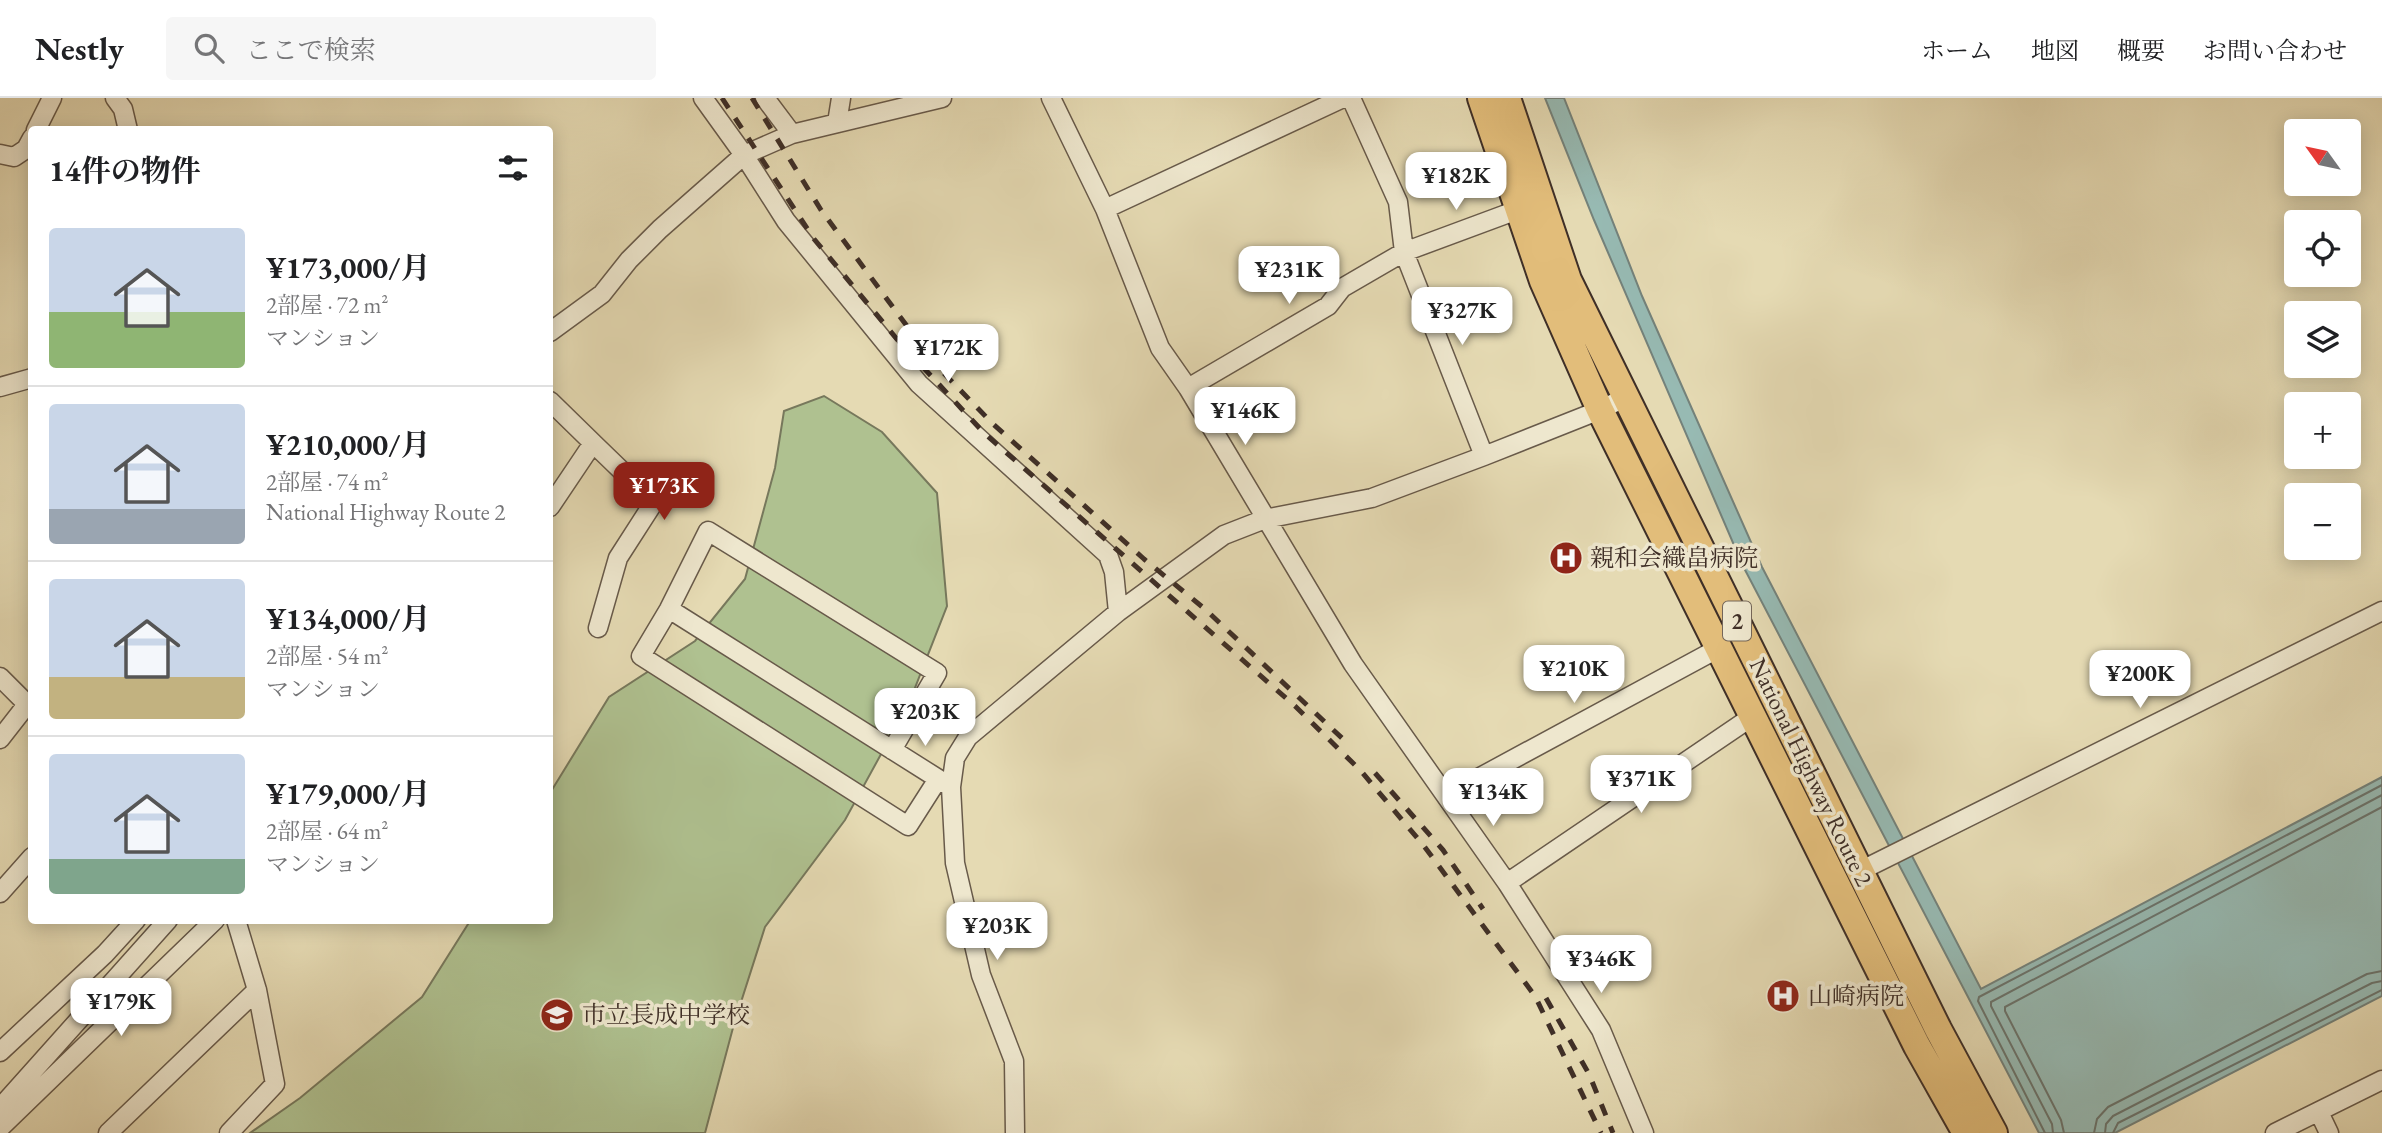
<!DOCTYPE html>
<html lang="ja">
<head>
<meta charset="utf-8">
<style>
  :root { --surface:#fff; --page:#f6f6f6; --text:#202124; --muted:#757577; --line:#e0e0e0; --accent:#8f2418 }
  body { margin:0; font-family:"EB Garamond","Noto Serif JP",serif; background:var(--page); color:var(--text); height:100vh; display:flex; flex-direction:column; font-size:26px; white-space:nowrap }
  * { box-sizing:border-box; margin:0 }
  p { font-size:23px; color:var(--muted) }
  .icon { flex:none; width:38px; height:38px; fill:none; stroke:currentColor; stroke-width:2; stroke-linecap:round; stroke-linejoin:round }
  .map { position:relative; flex:1; overflow:hidden }
  .side { position:absolute; left:28px; top:28px; width:525px; height:798px; display:flex; flex-direction:column; background:var(--surface); border-radius:7px; box-shadow:0 4px 18px #0003 }
  .side>* { flex:none }
  .needle { width:46px; rotate:303deg }
  .tools { position:absolute; left:2284px; top:21px; display:grid; gap:14px }
  .tools a { display:grid; place-items:center; width:77px; height:77px; border-radius:7px; background:var(--surface); box-shadow:0 4px 18px #0003; font-size:35px }
  .price { position:absolute; translate:-50% -60px; padding:0 16px; border-radius:14px; background:#fff; color:#222; font-size:23px; line-height:46px; filter:drop-shadow(0 2px 4px #0008) }
  .price::after { content:''; position:absolute; left:50%; top:42px; width:21px; height:16px; margin-left:-10px; background:inherit; clip-path:polygon(0 0,100% 0,50% 100%) }
  .price.selected { background:var(--accent); color:#fff }
  ul { padding:0; list-style:none }
  li { display:flex; align-items:center; gap:21px; height:175px; padding:0 21px }
  li+li { border-top:2px solid var(--line) }
  li span { display:grid; place-items:center; flex:none; width:196px; height:140px; border-radius:7px; color:#555 }
  li>.icon { margin-inline-start:auto }
  span .icon { width:84px; height:84px; fill:#fffc; stroke-width:1 }
  li b { font-size:30px }
  h2 { display:flex; justify-content:space-between; align-items:center; height:84px; padding:0 21px; font-size:30px }
  header { display:flex; align-items:center; gap:42px; box-sizing:border-box; height:98px; padding:0 35px; background:var(--surface); border-bottom:2px solid var(--line) }
  header strong { font-size:33px }
  nav { display:flex; gap:38px; margin-inline-start:auto; font-size:24px }
  .search { width:490px; height:63px; background:var(--page); display:flex; align-items:center; gap:18px; box-sizing:border-box; padding:0 24px; border-radius:7px; color:var(--muted); font-size:26px }
  .map>svg:first-child { display:block }
</style>
</head>
<body>
<header>
<strong>Nestly</strong>
<div class="search"><svg class="icon" aria-label="search" viewBox="0 0 24 24"><circle cx="10" cy="10" r="6"/><path d="M15 15l6 6"/></svg>ここで検索</div>
<nav><a>ホーム</a><a>地図</a><a>概要</a><a>お問い合わせ</a></nav>
</header>
<div class="map">
<svg width="2382" height="1035" viewBox="0 0 2382 1035">
  <rect width="100%" height="100%" fill="#e5dab3"/>
  <filter id="stains"><feTurbulence type="fractalNoise" baseFrequency=".00286" numOctaves="4"/><feColorMatrix values="0 0 0 0 .2 0 0 0 0 .09 0 0 0 0 .02 0 0 0 .5 -.17"/></filter>
  <radialGradient id="worn" r=".72"><stop offset=".6" stop-color="#630" stop-opacity="0"/><stop offset="1" stop-color="#630" stop-opacity=".3"/></radialGradient>
  <!-- green -->
  <path fill="#afc190" stroke="#77785c" stroke-width="2" d="M824,298L882,334L937,395L947,508L909,605L845,722L765,829L734,926L705,1035H250L300,1000L422,899L470,823L550,822V695L609,599L695,543L745,481L775,370L784,313Z"/>
  <!-- water -->
  <path fill="#97bab3" stroke="#74827b" stroke-width="2" d="M1545,0H1564L1642,198L1762,469L1981,891L2382,679V898L2115,1035H2039L1743,468L1594,122Z"/>
  <g fill="none" stroke-linecap="round" stroke-linejoin="round">
    <!-- shore -->
    <path stroke="#6b746d" stroke-width="2" d="M2045,1035L1978,903L1979,899L2382,687
      M2053,1035L2052,1026L1991,908V904L2382,697
      M2064,1035L2061,1022L2005,913V909L2382,709
      M2094,1035L2097,1021L2108,1009L2367,876L2382,873
      M2105,1035L2106,1026L2113,1018L2372,885L2382,883
      M2113,1035L2118,1025L2382,892"/>
    <defs>
      <path id="minor" d="M115,0L123,11L128,32
        M703,0L744,57L786,123L919,286L1108,457L1114,474L1118,514
        M765,0L792,36
        M1051,0L1105,111L1160,250L1188,290L1353,566L1507,785L1601,932L1644,1035
        M1351,0L1398,104L1404,154L1484,358
        M837,25L841,0
        M36,32L52,0
        M0,56L14,59L26,51L32,40
        M1105,111L1343,0
        M550,234L602,196L629,162L660,131L744,57L792,36L942,0
        M0,289L32,280
        M1188,290L1328,208L1342,190L1404,154L1520,111
        M550,303L593,345L550,409
        M593,345L654,404L618,460L598,530
        M669,511L948,687
        M0,579L25,604V609L0,641
        M892,652L937,575L708,433L669,511L641,558L908,728L938,681
        M1447,697L1719,550
        M1860,773L2382,513
        M1507,785L1753,618
        M0,795L32,759
        M0,954L105,856L136,822
        M0,1010L168,822
        M2319,1014L2329,1035
        M0,1030L215,822
        M108,1035L257,892
        M229,1035L275,986L257,892L236,822
        M1015,1035L1014,963L981,877L955,765L951,689L955,660L968,639L1118,514L1224,437L1265,421L1372,400L1484,358L1600,312L1626,299
        M2275,1035L2382,982"/>
      <path id="highway" d="M1481,0L1543,183L1600,312L1917,948L1966,1035
        M1507,0L1568,182L1938,931L1994,1035"/>
    </defs>
    <!-- minor casing -->
    <use href="#minor" stroke="#685a4a" stroke-width="21"/>
    <!-- highway casing -->
    <use href="#highway" stroke="#3f2f27" stroke-width="30"/>
    <!-- minor -->
    <use href="#minor" stroke="#eee7ce" stroke-width="18"/>
    <!-- highway -->
    <use href="#highway" stroke="#e2bd7a" stroke-width="26"/>
    <!-- rail -->
    <path stroke="#3f2f27" stroke-width="5" stroke-dasharray="12 12" stroke-linecap="butt" d="M722,0L814,141L896,240L984,335L1295,608L1361,673L1424,748L1535,898L1601,1035
      M752,0L821,112L935,266L993,326L1144,461L1206,512L1344,642
      M1375,675L1443,752L1483,811
      M1546,900L1589,976L1613,1035"/>
  </g>
  <!-- icons -->
  <defs>
    <symbol id="hospital-disc" viewBox="-11 -11 22 22"><circle r="9.5" fill="#8f2418" stroke="#eee7ce"/><path d="M-5-5h3v3.5h4V-5h3V5h-3V1.5h-4V5h-3Z" fill="#fff"/></symbol>
    <symbol id="school-disc" viewBox="-11 -11 22 22"><circle r="9.5" fill="#8f2418" stroke="#eee7ce"/><path d="M0-5L7-2L0 1L-7-2ZM-4 1L0 2.5L4 1V4Q0 6-4 4Z" fill="#fff"/></symbol>
  </defs>
  <g fill-rule="evenodd">
    <use href="#hospital-disc" x="1547" y="441" width="38" height="38"/>
    <use href="#hospital-disc" x="1764" y="879" width="38" height="38"/>
    <use href="#school-disc" x="538" y="898" width="38" height="38"/>
  </g>
  <g text-anchor="middle" stroke-width="7" stroke-linejoin="round" paint-order="stroke">
    <!-- shield labels -->
    <rect fill="#eee7ce" stroke="#746659" stroke-width="2" x="1723" y="503.5" width="28" height="39" rx="5"/>
    <g font-size="23" font-weight="bold" fill="#3f2f27">
      <text x="1737" y="531">2</text>
    </g>
    <!-- poi labels -->
    <g font-size="24" fill="#3f2f27" stroke="#eee7ce" text-anchor="start">
      <text x="1590" y="468">親和会織畠病院</text>
      <text x="1808" y="906">山崎病院</text>
      <text x="582" y="925">市立長成中学校</text>
    </g>
    <!-- street labels -->
    <g font-size="24" fill="#3f2f27" stroke="#eee7ce">
      <text transform="translate(1811 674) rotate(64)" y="8">National Highway Route 2</text>
    </g>
  </g>
  <rect width="100%" height="100%" filter="url(#stains)"/>
  <rect width="100%" height="100%" fill="url(#worn)"/>
</svg>
<div class="tools">
<a><svg class="needle" viewBox="-14 -14 28 28"><path d="M0-13l5 13h-10z" fill="#e53935"/><path d="M0 13l5-13h-10z" fill="#757577"/></svg></a>
<a><svg class="icon" aria-label="locate" viewBox="0 0 24 24"><circle cx="12" cy="12" r="6"/><path d="M12 2v4M12 18v4M2 12h4M18 12h4"/></svg></a>
<a><svg class="icon" aria-label="layers" viewBox="0 0 24 24"><path d="M12 4l9 5-9 5-9-5zM3 14l9 5 9-5"/></svg></a>
<a>+</a>
<a>−</a>
</div>
<b class="price" style="left:1456px;top:114px">¥182K</b>
<b class="price" style="left:1289px;top:208px">¥231K</b>
<b class="price" style="left:1462px;top:249px">¥327K</b>
<b class="price" style="left:948px;top:286px">¥172K</b>
<b class="price" style="left:1245px;top:349px">¥146K</b>
<b class="price selected" style="left:664px;top:424px">¥173K</b>
<b class="price" style="left:1574px;top:607px">¥210K</b>
<b class="price" style="left:2140px;top:612px">¥200K</b>
<b class="price" style="left:925px;top:650px">¥203K</b>
<b class="price" style="left:1641px;top:717px">¥371K</b>
<b class="price" style="left:1493px;top:730px">¥134K</b>
<b class="price" style="left:997px;top:864px">¥203K</b>
<b class="price" style="left:1601px;top:897px">¥346K</b>
<b class="price" style="left:121px;top:940px">¥179K</b>
<section class="side">
<h2>14件の物件<svg class="icon" aria-label="filters" viewBox="0 0 24 24"><path d="M4 7h16M4 17h16"/><circle cx="9" cy="7" r="2"/><circle cx="15" cy="17" r="2"/></svg></h2>
<ul>
<li><span style="background:linear-gradient(#c9d6e8 60%,#8fb573 0)"><svg class="icon" aria-label="home" viewBox="0 0 24 24"><path d="M3 11l9-7 9 7M6 9v11h12V9"/></svg></span><div><b>¥173,000/月</b><p>2部屋 · 72 m²</p><p>マンション</p></div></li>
<li><span style="background:linear-gradient(#c9d6e8 75%,#9aa5b1 0)"><svg class="icon" aria-label="home" viewBox="0 0 24 24"><path d="M3 11l9-7 9 7M6 9v11h12V9"/></svg></span><div><b>¥210,000/月</b><p>2部屋 · 74 m²</p><p>National Highway Route 2</p></div></li>
<li><span style="background:linear-gradient(#c9d6e8 70%,#c2b280 0)"><svg class="icon" aria-label="home" viewBox="0 0 24 24"><path d="M3 11l9-7 9 7M6 9v11h12V9"/></svg></span><div><b>¥134,000/月</b><p>2部屋 · 54 m²</p><p>マンション</p></div></li>
<li><span style="background:linear-gradient(#c9d6e8 75%,#7fa58c 0)"><svg class="icon" aria-label="home" viewBox="0 0 24 24"><path d="M3 11l9-7 9 7M6 9v11h12V9"/></svg></span><div><b>¥179,000/月</b><p>2部屋 · 64 m²</p><p>マンション</p></div></li>
</ul>
</section>
</div>
</body>
</html>
